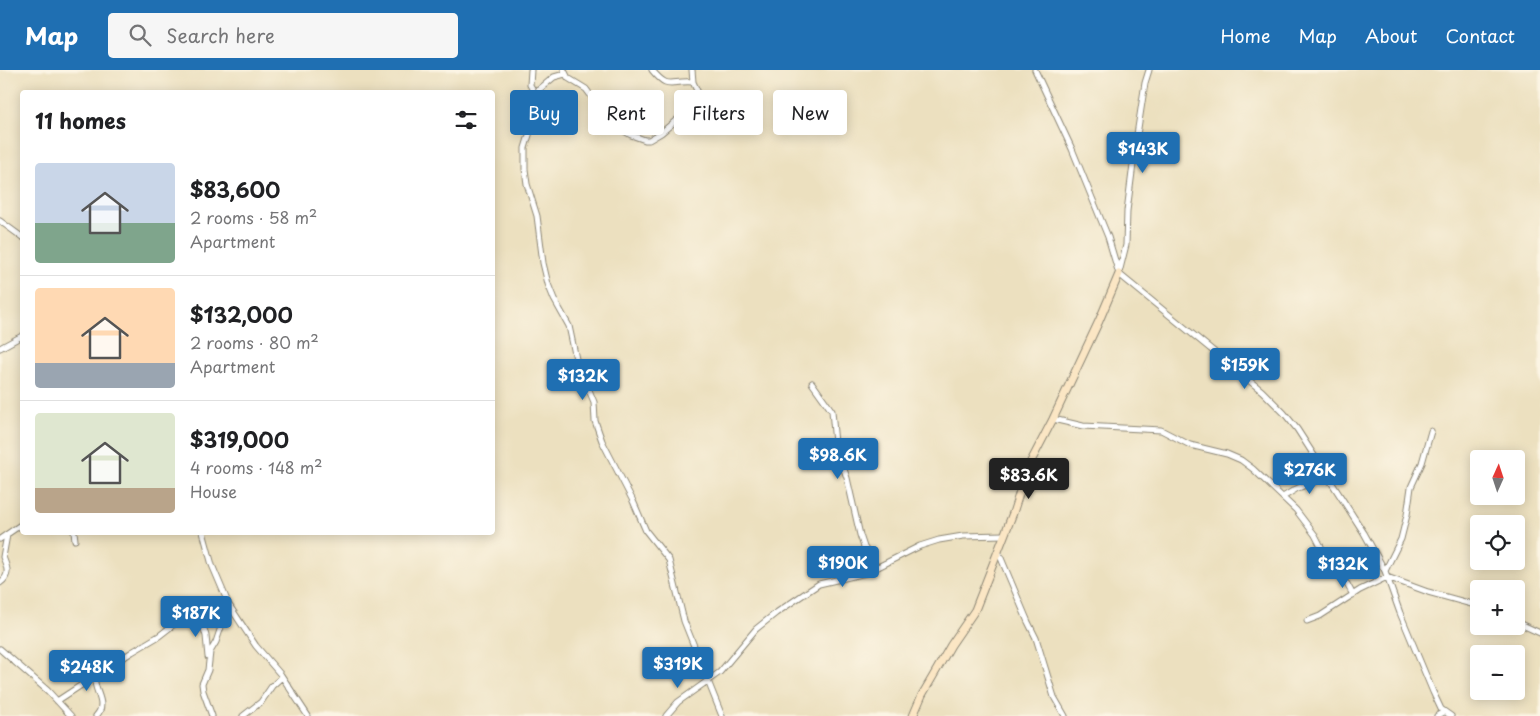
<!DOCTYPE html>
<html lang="en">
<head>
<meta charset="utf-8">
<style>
  :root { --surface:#fff; --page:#f6f6f6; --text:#202124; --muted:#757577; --line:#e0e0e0; --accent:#1f6fb2 }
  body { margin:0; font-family:"Playpen Sans",sans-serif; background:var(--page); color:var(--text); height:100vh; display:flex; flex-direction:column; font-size:19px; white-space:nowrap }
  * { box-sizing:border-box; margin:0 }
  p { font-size:16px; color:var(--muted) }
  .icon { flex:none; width:28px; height:28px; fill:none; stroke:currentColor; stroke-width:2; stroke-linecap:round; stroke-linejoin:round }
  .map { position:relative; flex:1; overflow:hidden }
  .details { position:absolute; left:20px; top:20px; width:475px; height:445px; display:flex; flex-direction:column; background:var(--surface); border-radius:5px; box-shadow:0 2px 12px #0003 }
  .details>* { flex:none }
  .banner { position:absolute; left:510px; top:20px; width:475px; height:45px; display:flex; gap:10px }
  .needle { width:32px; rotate:3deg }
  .tools { position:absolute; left:1470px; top:380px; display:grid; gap:10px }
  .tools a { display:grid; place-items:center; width:55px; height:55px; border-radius:5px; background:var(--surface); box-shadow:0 2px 12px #0003; font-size:25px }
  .price { position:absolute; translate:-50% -42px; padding:0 11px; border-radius:5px; background:var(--accent); color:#fff; font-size:16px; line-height:32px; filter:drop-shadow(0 1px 2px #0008) }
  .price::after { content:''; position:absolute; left:50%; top:30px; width:15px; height:11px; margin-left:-8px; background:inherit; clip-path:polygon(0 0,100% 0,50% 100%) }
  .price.on { background:#222; color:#fff }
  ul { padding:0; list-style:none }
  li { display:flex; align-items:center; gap:15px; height:125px; padding:0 15px }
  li+li { border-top:1px solid var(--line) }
  li span { display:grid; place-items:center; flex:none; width:140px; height:100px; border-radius:5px; color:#555 }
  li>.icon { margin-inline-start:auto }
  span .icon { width:60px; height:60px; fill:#fffc; stroke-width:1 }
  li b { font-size:21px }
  h2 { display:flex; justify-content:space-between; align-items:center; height:60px; padding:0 15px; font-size:21px }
  .pill { padding:0 18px; border-radius:5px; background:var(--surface); box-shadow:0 2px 12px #0003; font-size:18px; line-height:45px }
  .pill.on { background:var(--accent); color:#fff }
  header { display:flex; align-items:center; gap:30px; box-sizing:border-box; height:70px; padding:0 25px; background:var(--accent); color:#fff }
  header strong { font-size:24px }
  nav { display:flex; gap:28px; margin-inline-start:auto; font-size:18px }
  .search { width:350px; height:45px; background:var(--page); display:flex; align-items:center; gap:12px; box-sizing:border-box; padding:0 18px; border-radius:5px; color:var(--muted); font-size:19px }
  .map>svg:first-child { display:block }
</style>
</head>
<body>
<header>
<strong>Map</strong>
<div class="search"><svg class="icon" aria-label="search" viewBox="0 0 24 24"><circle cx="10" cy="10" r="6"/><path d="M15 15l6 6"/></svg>Search here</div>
<nav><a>Home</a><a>Map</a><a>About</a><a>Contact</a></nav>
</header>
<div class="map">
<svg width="1540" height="646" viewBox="0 0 1540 646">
  <rect width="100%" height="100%" fill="#fcf5e5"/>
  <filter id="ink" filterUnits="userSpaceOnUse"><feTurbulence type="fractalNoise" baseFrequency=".02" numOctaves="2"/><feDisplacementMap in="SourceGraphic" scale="10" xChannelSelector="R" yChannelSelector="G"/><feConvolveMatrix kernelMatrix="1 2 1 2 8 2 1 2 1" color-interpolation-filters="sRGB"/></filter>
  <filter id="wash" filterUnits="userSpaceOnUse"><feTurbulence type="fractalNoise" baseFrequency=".0096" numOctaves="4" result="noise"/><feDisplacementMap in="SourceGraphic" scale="20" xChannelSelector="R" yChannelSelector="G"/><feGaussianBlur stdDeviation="1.12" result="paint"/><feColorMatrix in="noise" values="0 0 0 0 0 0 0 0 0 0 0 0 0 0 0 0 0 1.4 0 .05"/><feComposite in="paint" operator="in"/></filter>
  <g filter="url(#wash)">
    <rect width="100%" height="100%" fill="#ece0bf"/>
  </g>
  <g filter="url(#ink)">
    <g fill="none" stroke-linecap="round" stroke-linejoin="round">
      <defs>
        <path id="minor" d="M531,0L530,15L535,23V28L530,62L525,78V99L527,114L537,146L543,193L548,214L554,229L569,256L576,289L594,332L595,351L602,371L633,431L646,461L669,490L684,551L722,646
          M564,0L568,8L586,19L611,53L631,65L645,70H649L661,63L697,33L699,25L693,12L692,0
          M652,0C669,21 670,10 693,12
          M1035,0L1072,79L1108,167L1119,204L1262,321L1284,343L1297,359L1364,463L1385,501L1400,543L1433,622L1441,639L1451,646
          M535,23L554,7L565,4
          M0,151L22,167
          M1119,203L1126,175L1127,141L1136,71L1145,13L1149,0
          M0,278L22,266
          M812,313L832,341L835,373L847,408L860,465L864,477L877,498
          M1053,349L1083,356L1161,360L1190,375L1227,384L1241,390L1253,399L1296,440L1315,465L1330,494L1347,514L1353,525
          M1283,427L1296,419L1327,406
          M74,462L75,470
          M203,462L212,495L229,535L256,576L281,605L308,646
          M0,469L22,454
          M998,481L1028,552L1036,568L1054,627L1065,646
          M1385,501L1401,469L1407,445L1411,417L1422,393L1431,361
          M0,513C11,505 7,497 3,487L7,465
          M199,541L206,566L208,587
          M1307,551L1320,546L1360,520L1387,507L1428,522L1479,536
          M1516,552L1540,563
          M0,579L48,621L71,646
          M95,606C92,620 109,633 96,646
          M57,631L132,582L159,566L186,545L201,541L232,540
          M212,646L203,621L202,614L208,600L210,582L216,572L222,554L224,540
          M243,646L261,632L272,616L282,607
          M666,646L678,632L720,602L756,559L776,543L819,514L866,503L920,476L939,470L963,466L1003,465
          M1437,646L1442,643"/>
        <path id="secondary" d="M913,646L922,625L932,608L951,575L975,540L1013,443L1027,399L1053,349L1099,251L1119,204"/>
      </defs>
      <!-- minor casing -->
      <use href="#minor" stroke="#8c8675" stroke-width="7"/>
      <!-- secondary casing -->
      <use href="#secondary" stroke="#8c8675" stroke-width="9"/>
      <!-- minor -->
      <use href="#minor" stroke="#fff" stroke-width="5"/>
      <!-- secondary -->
      <use href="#secondary" stroke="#fbe6c4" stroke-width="7"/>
    </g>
  </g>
</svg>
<div class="tools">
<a><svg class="needle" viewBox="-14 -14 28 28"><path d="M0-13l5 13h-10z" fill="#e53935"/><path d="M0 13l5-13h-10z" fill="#757577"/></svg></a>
<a><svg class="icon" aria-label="locate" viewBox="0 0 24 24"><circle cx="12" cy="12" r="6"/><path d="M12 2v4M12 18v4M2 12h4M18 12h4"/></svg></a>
<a>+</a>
<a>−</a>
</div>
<b class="price" style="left:1143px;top:104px">$143K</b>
<b class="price" style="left:1245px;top:320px">$159K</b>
<b class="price" style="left:583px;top:331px">$132K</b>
<b class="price" style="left:838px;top:410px">$98.6K</b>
<b class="price" style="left:1310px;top:425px">$276K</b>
<b class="price on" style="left:1029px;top:430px">$83.6K</b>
<b class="price" style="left:843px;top:518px">$190K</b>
<b class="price" style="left:1343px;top:519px">$132K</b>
<b class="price" style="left:196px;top:568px">$187K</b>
<b class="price" style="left:678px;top:619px">$319K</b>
<b class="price" style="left:87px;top:622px">$248K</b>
<div class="banner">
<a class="pill on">Buy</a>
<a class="pill">Rent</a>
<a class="pill">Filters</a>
<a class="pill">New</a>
</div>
<section class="details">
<h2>11 homes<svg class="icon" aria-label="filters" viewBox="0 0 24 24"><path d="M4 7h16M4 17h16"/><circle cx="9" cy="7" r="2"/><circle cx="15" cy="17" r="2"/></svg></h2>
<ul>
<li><span style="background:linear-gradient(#c9d6e8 60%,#7fa58c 0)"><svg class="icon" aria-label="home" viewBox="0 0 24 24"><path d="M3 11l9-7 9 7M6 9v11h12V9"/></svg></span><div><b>$83,600</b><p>2 rooms · 58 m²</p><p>Apartment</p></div></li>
<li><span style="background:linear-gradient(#ffd9b3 75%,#9aa5b1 0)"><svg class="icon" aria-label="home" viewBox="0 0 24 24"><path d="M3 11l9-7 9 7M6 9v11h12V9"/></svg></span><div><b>$132,000</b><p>2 rooms · 80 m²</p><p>Apartment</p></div></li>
<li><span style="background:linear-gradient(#dfe7d0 75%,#b9a48a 0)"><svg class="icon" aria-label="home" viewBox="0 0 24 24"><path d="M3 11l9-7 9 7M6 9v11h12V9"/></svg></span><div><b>$319,000</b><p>4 rooms · 148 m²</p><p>House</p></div></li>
</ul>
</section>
</div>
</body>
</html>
